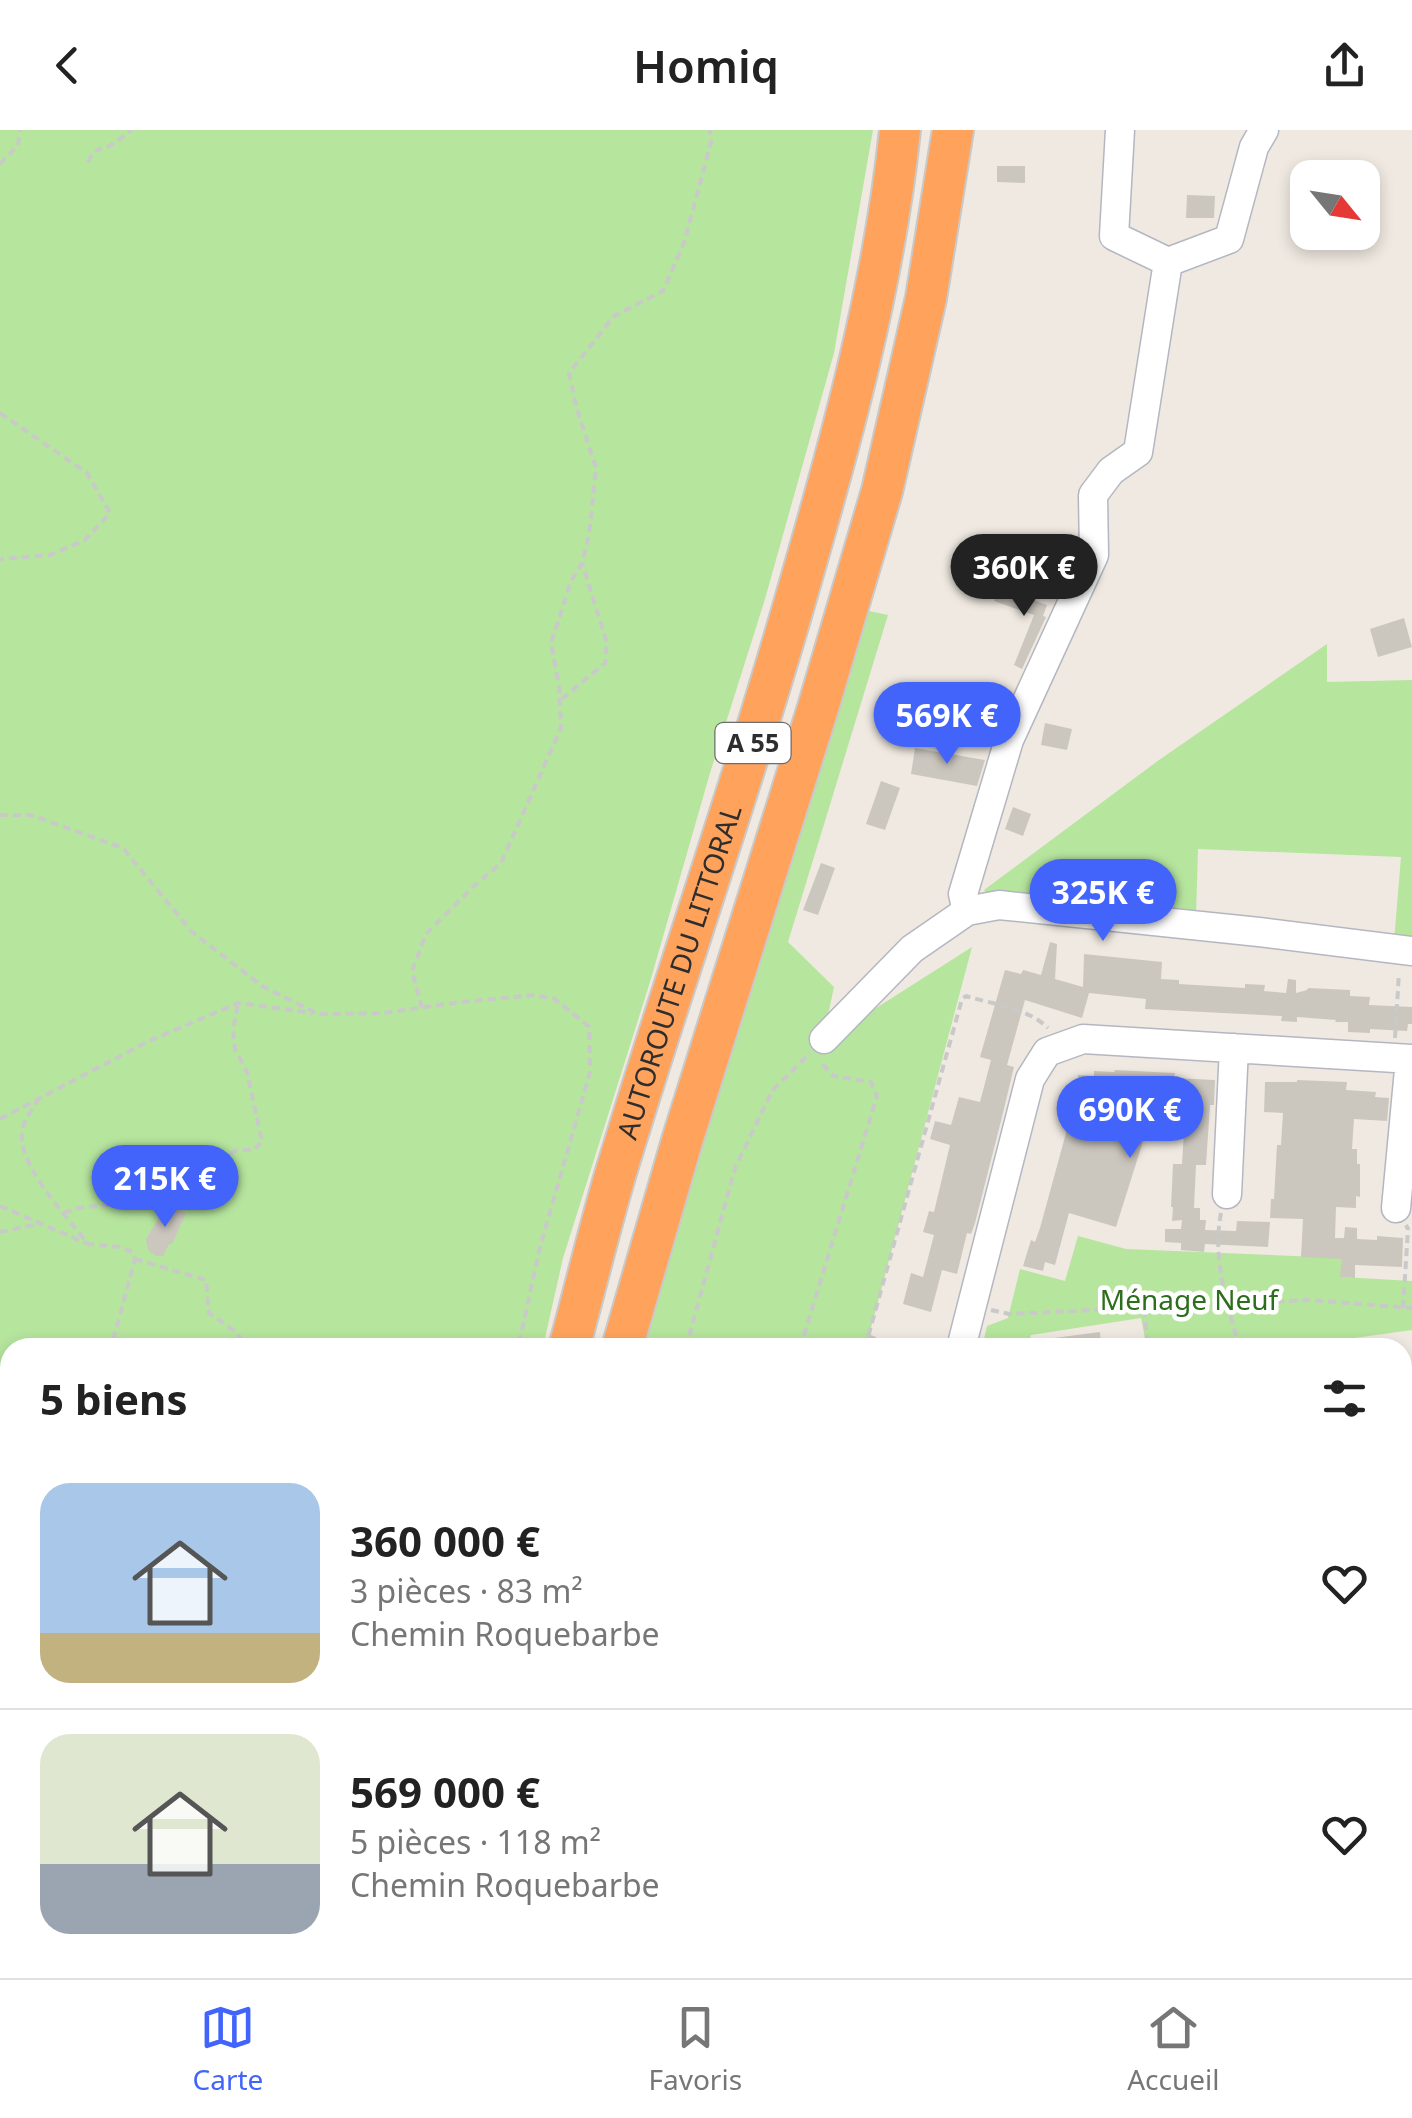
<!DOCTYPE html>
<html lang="fr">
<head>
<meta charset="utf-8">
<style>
  :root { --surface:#fff; --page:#f2f2f2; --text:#222; --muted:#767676; --line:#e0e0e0; --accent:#4264fb }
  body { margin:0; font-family:"Noto Sans",sans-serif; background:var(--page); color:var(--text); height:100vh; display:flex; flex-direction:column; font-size:38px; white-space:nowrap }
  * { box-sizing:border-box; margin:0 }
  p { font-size:32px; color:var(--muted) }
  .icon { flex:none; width:55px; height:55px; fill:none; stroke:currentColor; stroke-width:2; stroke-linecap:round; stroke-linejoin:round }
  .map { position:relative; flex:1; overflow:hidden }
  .drawer { position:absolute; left:0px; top:1208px; width:1412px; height:642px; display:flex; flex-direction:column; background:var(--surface); border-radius:30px 30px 0 0; box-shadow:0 5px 15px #0003 }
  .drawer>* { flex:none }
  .needle { width:65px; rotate:120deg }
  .controls { position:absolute; left:1290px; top:30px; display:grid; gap:20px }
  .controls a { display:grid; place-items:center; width:90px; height:90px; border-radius:20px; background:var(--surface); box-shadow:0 5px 15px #0003; font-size:50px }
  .price { position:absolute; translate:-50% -85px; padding:0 22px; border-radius:35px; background:var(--accent); color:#fff; font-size:32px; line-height:65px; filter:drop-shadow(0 2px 5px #0008) }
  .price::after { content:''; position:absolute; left:50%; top:60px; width:30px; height:22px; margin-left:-15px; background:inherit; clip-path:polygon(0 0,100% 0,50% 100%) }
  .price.selected { background:#222; color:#fff }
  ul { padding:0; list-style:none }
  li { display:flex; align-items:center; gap:30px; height:250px; padding:0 40px }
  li+li { border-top:2px solid var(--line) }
  li span { display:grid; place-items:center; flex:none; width:280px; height:200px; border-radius:30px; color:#555 }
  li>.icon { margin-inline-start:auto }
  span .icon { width:120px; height:120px; fill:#fffc; stroke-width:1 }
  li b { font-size:42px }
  h2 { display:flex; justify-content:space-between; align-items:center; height:120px; padding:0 40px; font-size:42px }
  header { display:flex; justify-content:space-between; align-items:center; height:130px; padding:0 40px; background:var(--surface); font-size:45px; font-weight:600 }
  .tabs { display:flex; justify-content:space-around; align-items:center; height:140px; border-top:2px solid var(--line); background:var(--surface); font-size:28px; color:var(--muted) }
  .tabs a { display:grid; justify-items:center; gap:5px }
  .tabs .selected { color:var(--accent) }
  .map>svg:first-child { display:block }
</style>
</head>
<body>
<header><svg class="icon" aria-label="back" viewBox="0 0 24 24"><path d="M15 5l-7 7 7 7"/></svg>Homiq<svg class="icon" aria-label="share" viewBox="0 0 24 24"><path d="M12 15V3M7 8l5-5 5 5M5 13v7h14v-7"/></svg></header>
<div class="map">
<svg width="1412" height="1848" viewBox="0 0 1412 1848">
  <rect width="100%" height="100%" fill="#efe9e1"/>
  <!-- green -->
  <path fill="#b6e59e" d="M0,0H873L834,223L765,469L710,643L650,852L563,1128L543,1217L10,1218V1840H435L434,1848H0Z
    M869,481L888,485L788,812L834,857L827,890L840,901L972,817L866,1217L645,1218L665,1135Z
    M1327,514V552L1412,550V812L1394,811L1401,727L1198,719L1196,786L990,768L984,760L1159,630Z
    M1078,1106L1126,1119L1343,1128L1341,1147L1412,1151V1200L1290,1217L1147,1218L1141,1188L1031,1205L1027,1217L982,1218L987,1196L1008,1188L1020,1139L1065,1151Z
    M527,1840H813L812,1848H527Z"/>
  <!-- building -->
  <path fill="#cbc7bf" d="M997,36H1025V53L997,52Z
    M1187,65L1215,66L1214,88H1186Z
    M998,457L1047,475L1043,486L1046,487L1022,539L1014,535L1034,485L994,471Z
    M1404,488L1412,517L1378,527L1370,499Z
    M1045,593L1072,599L1067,620L1041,615Z
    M915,618L985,630L977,656L911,644Z
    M881,651L900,658L885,700L866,694Z
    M1013,677L1031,684L1023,706L1005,699Z
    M821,733L835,738L818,785L803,780Z
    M1050,812L1057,814L1055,849L1083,857L1084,824L1162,832L1161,849L1179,850V854L1245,858V854L1265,855L1264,861L1286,863L1288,849L1296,850V863L1307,860L1308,858L1350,860V866L1370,867L1369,875L1412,877V894H1408L1407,901L1370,899V903L1348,902V892H1335L1336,890L1297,887V892L1281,891L1282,886L1145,879L1146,869L1089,863L1082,888L1025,870L1007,935L1014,937L1002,987L975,1093L971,1104L967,1103L957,1144L942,1140L931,1182L903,1174L911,1143L923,1147L934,1105L923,1102L929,1081L934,1082L950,1015L930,1009L935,991L951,995L959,967L980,972L991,930L980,927L1005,840L1021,844L1023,840L1041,845Z
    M1115,940L1175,943L1174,948L1215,950L1214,975H1210L1206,1035H1196L1194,1078H1200V1090H1206L1205,1100L1236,1101L1237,1091L1270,1092L1268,1117L1205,1114L1204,1122L1181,1120V1113L1165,1112V1099H1181L1182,1090L1172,1091L1173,1077H1171L1173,1034H1182L1184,1001H1180L1183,977L1129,975L1123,999L1145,1005L1116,1097L1069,1083L1055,1135L1045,1132L1043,1141L1023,1136L1031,1110L1035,1112L1040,1098L1066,1003L1071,984V954H1078V945L1094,946V941L1114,942Z
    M1297,950L1347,952L1346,960L1376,962L1375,967L1389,968L1387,991L1354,989L1352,1019H1357V1034H1360V1067L1356,1066V1078L1336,1077L1335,1108H1344L1345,1097L1357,1098V1109L1377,1110V1106L1403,1108L1402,1137L1355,1135V1148L1340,1147L1342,1129L1301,1127L1303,1089L1270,1088L1271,1069H1274L1277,1015H1281L1283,983L1264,982L1265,952H1297Z
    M168,1073L186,1083L172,1114H169L163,1126H156L148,1120L146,1109Z
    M1100,1202L1101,1218H1055L1054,1208Z"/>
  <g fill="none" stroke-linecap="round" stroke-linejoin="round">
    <defs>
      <path id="minor" d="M1168,132L1229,109L1254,17L1264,0
        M967,781L963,764L1009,610L1094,425L1093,365L1111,341L1138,322L1168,132L1114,106L1120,0
        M824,909L912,819L967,781L999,775L1259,802L1412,821
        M1227,1064L1234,918
        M1396,1078L1410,929
        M961,1218L1030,949L1047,922L1083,909L1412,929
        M1402,1280H1412
        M1402,1399L1412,1398
        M1402,1542L1412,1540
        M1402,1686L1412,1685
        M1330,1840L1412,1842
        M1299,1844L1328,1840"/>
      <g id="highway">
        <path id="s1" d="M569,1218C585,1159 599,1100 616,1042C675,847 743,654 799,457C842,308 884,155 900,0"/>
        <path d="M622,1218L682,1011L818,578L882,361L926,168L953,0"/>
        <path d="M453,1848V1840"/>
        <path d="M504,1848L505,1840"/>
      </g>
    </defs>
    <!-- minor casing -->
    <use href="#minor" stroke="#b4b7c1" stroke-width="31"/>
    <!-- highway casing -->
    <use href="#highway" stroke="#c9c9c9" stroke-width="44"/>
    <!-- path -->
    <path stroke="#c9c9c9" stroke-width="4" stroke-dasharray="8 5" stroke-linecap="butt" d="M88,32L94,21L110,16L132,0
      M0,34L18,15L20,0
      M0,283L87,343L110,383L85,410L50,425L0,429
      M562,569L605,533L607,513L582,433
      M0,685H31L123,718L191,801L262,856L318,884L383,883L453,873L534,865L555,869L589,897L590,942L540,1117L518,1218
      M422,878L412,841L426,804L474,756L501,733L561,598L559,556L551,513L571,451L582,433L589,405L596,338L576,276L569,243L614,186L663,161L684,113L711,12L710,0
      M1395,908L1399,843
      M39,968C34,977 26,987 23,997C13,1032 68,1087 88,1114L121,1117L132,1122L135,1129L111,1218
      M0,989L149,911L238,873L313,883
      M0,1076L88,1114
      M64,1083L78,1078L144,1071L175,1059L190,1041L217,1031L237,1020H253L262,1012L247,942L235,919L233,900L238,873
      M1221,1083C1212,1128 1227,1175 1240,1218
      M0,1102L39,1094
      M135,1129L206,1150L209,1183L235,1201L248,1218
      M1403,1178L1408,1099L1406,1095
      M1144,1179L1148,1218
      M991,1180L1009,1184L1309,1170L1412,1178
      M868,1206L900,1218
      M686,1218L735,1038L772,961L810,923
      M800,1218L877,966L871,952L833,946L821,932
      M865,1218L962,869L966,866C992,874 1028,878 1048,898
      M0,1554L10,1556
      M0,1793L10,1797
      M134,1840L138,1848
      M973,1840L977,1848
      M1246,1840L1249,1848
      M292,1848L293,1840
      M748,1848V1840"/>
    <!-- minor -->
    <use href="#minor" stroke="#fff" stroke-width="28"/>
    <!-- highway -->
    <use href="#highway" stroke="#ffa35c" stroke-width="40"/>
  </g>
  <g text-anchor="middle" stroke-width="9" stroke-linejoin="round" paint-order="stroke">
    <!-- shield labels -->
    <rect fill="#fff" stroke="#6d6d6d" stroke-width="2.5" x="715.5" y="593" width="75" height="40" rx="8"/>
    <g font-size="25" font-weight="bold" fill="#2e2e2e">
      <text x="753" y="622">A 55</text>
    </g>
    <!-- street labels -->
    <g font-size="28" fill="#2e2e2e" stroke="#fff">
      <text dy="10" stroke="none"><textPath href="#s1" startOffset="392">AUTOROUTE DU LITTORAL</textPath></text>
    </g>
    <!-- park labels -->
    <g font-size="28" fill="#2c6e1b" stroke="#fff">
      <text x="1189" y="1180">Ménage Neuf</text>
    </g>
  </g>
</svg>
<div class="controls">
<a><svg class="needle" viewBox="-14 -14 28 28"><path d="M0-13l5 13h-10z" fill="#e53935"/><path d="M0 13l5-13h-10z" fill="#767676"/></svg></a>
</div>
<b class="price selected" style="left:1024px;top:489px">360K €</b>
<b class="price" style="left:947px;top:637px">569K €</b>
<b class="price" style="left:1103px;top:814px">325K €</b>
<b class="price" style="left:1130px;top:1031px">690K €</b>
<b class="price" style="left:165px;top:1100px">215K €</b>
<section class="drawer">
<h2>5 biens<svg class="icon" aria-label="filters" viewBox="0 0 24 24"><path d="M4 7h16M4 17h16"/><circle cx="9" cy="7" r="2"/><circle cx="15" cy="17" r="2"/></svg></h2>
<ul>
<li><span style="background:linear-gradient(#a9c7e8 75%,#c2b280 0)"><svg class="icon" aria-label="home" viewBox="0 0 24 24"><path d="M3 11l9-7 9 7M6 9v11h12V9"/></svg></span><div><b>360 000 €</b><p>3 pièces · 83 m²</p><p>Chemin Roquebarbe</p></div><svg class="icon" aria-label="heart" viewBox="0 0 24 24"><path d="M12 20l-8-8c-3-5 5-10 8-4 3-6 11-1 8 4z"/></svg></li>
<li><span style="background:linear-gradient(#dfe7d0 65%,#9aa5b1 0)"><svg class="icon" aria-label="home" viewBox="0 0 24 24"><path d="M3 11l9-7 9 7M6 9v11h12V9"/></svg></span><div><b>569 000 €</b><p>5 pièces · 118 m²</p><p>Chemin Roquebarbe</p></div><svg class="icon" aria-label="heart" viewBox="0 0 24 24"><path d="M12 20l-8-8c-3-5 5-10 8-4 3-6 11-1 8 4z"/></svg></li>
</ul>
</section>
</div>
<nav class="tabs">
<a class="selected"><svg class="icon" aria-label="map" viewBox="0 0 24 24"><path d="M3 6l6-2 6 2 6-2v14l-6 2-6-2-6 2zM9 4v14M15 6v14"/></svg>Carte</a>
<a><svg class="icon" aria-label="saved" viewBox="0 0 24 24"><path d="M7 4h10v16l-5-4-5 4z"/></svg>Favoris</a>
<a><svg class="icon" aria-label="home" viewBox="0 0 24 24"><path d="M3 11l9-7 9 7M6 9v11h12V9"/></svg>Accueil</a>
</nav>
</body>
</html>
